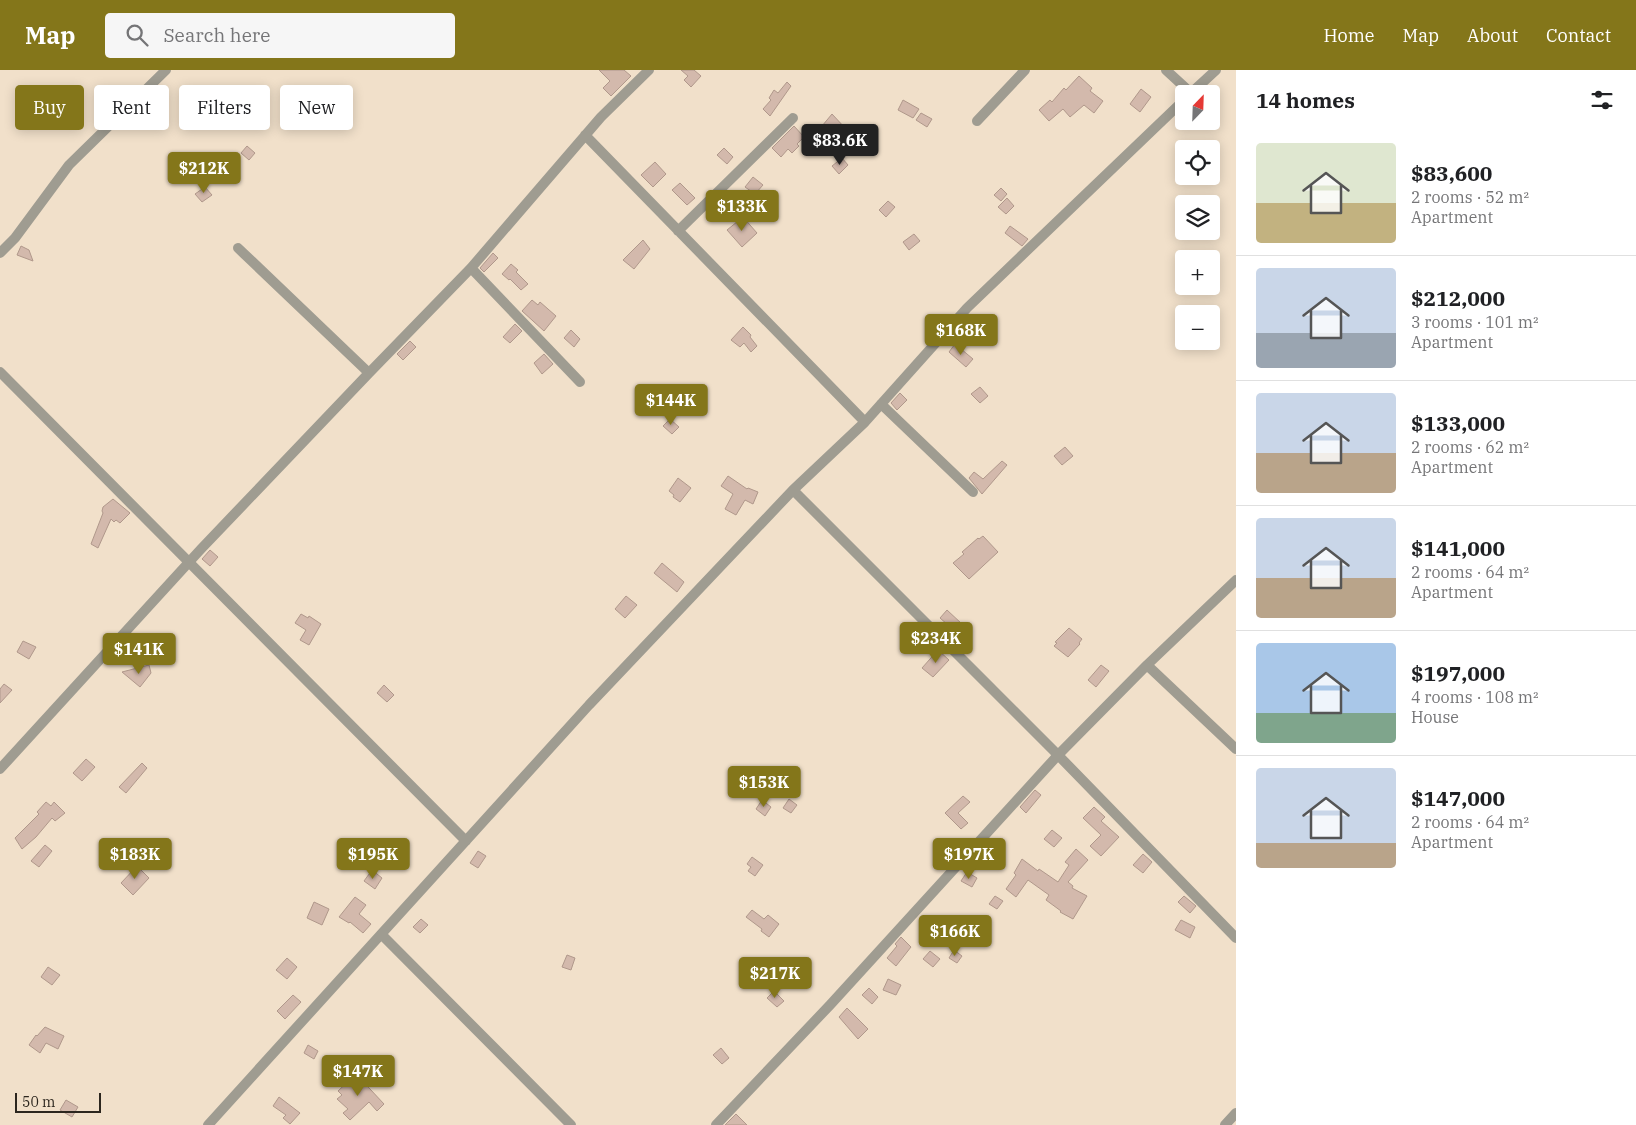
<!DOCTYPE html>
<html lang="en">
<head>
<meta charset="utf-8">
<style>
  :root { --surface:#fff; --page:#f6f6f6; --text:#202124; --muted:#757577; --line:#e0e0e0; --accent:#84761a }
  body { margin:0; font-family:"IBM Plex Serif",serif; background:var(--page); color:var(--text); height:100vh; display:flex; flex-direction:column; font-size:19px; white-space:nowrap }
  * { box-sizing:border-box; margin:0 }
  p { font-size:16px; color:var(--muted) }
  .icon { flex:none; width:28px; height:28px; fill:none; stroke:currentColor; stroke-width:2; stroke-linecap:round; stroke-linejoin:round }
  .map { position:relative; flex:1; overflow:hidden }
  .drawer { display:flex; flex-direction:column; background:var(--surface); width:400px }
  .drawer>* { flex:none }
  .top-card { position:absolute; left:15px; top:15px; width:475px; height:45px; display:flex; gap:10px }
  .needle { width:32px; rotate:23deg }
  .controls { position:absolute; left:1175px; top:15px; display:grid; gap:10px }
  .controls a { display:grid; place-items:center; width:45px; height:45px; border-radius:5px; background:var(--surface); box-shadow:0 2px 12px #0003; font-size:25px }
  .scale { position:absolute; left:15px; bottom:12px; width:86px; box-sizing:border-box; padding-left:5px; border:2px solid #2c261e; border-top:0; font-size:14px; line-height:18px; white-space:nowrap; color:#2c261e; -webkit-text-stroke:4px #f1e0ca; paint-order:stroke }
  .price { position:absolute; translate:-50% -42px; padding:0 11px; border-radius:5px; background:var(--accent); color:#fff; font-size:16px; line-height:32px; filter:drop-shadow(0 1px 2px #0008) }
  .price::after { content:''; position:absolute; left:50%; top:30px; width:15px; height:11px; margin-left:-8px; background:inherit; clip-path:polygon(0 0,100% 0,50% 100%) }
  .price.active { background:#222; color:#fff }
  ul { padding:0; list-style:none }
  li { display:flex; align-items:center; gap:15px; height:125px; padding:0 20px }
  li+li { border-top:1px solid var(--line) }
  li span { display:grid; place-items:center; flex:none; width:140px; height:100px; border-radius:5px; color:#555 }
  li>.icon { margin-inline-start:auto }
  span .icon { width:60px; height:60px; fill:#fffc; stroke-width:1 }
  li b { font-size:21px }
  h2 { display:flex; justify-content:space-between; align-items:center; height:60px; padding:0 20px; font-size:21px }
  .tag { padding:0 18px; border-radius:5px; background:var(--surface); box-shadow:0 2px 12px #0003; font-size:18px; line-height:45px }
  .tag.active { background:var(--accent); color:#fff }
  header { display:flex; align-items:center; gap:30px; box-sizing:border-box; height:70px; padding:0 25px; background:var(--accent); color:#fff }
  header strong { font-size:24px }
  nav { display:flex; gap:28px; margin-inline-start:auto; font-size:18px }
  .search { width:350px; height:45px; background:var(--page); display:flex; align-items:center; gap:12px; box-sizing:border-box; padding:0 18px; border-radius:5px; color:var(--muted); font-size:19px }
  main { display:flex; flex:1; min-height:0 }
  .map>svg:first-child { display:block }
</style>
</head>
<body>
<header>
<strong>Map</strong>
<div class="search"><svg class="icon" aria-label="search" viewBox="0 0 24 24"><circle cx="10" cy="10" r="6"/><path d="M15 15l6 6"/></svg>Search here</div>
<nav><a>Home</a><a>Map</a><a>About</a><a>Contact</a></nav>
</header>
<main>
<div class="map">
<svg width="1236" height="1055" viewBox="0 0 1236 1055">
  <rect width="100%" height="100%" fill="#f1e0ca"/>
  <!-- building -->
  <path fill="#d3b9ac" stroke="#b0988b" d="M599,0H624L631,6L611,26L603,18L610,11Z
    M681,0H694L701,6L691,17L684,10L688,6Z
    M1079,6L1092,18L1090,21L1103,31L1094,43L1084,35L1070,47L1063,39L1049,51L1039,40L1050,30L1052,32L1064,18L1066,20Z
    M787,12L791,16L770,46L763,39L771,30L769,28L774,20L778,23Z
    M1141,19L1151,27L1140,42L1130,34Z
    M903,30L919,39L913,48L898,40Z
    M921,43L932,49L927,57L916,50Z
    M832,44L846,59L841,64L851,73L842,83L817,62Z
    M794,56L804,67L797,74L799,76L792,83L788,79L781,87L772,78Z
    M247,76L255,83L249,90L241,83Z
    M724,78L733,87L727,94L717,85Z
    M842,88L848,95L839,104L832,96Z
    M655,92L666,104L653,117L641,105Z
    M753,107L763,115L755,124L745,117Z
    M680,113L695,128L687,135L672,120Z
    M205,117L212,125L202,132L195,124Z
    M1001,118L1007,124L1001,131L994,125Z
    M1007,128L1014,136L1006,144L998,137Z
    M888,131L895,137L886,147L879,140Z
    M743,147L757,163L742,177L727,160Z
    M1010,156L1028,169L1022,176L1005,163Z
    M914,164L920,171L909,180L903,172Z
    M643,170L650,179L634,199L623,190Z
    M21,176L29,180L33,191L17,185Z
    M493,183L498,188L484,202L480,198Z
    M511,194L518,200L516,202L528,214L521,220L510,209L509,210L502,204Z
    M532,230L538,235L540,232L556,246L544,261L522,241Z
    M515,254L522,261L510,273L503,267Z
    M743,257L751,265L750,267L757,276L751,282L744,273L740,277L731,270Z
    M571,260L580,269L574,277L564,268Z
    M410,271L416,277L403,290L397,284Z
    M955,274L973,289L966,297L949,282Z
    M544,284L553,294L542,304L534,293Z
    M980,317L988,326L980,333L971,324Z
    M900,323L907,330L897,340L891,333Z
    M670,349L679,357L672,364L663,356Z
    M1065,377L1073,386L1062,395L1054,386Z
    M1002,391L1007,395L982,424L969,408L974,402L983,409Z
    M728,406L747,419L748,418L758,422L753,434L745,430L736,445L725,439L733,424L721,416Z
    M678,408L691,418L680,432L673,427L674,425L669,421Z
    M113,429L130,443L120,453L116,450L114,452L111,449L98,478L91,474L103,443L102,441L103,437Z
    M983,466L998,482L969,509L953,493L964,484L962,482L978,468L979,469Z
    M210,480L218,487L210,496L202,489Z
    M662,493L684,512L677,522L654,503Z
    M626,526L637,535L625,548L615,539Z
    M947,540L962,554L955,561L940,548Z
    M301,544L308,548L309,546L321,554L309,575L300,570L306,560L295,553Z
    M1069,558L1082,569L1079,573L1080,574L1068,587L1054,576L1057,573L1055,572Z
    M23,571L36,577L29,589L17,582Z
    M938,580L949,590L933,607L922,598Z
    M149,595L151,603L140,617L122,602Z
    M1101,595L1109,601L1096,617L1088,610Z
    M4,614L12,620L0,633V619Z
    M384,615L394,625L387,632L377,623Z
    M86,689L95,697L82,711L73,703Z
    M142,693L147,698L126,723L119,717Z
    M789,701L798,705L793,713L784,708Z
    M1035,720L1041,725L1026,743L1020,737Z
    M963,726L970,732L958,743L968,753L961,759L945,743Z
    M789,729L797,735L791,743L783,738Z
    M762,730L771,737L765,746L756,739Z
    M46,732L51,736L54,732L65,743L55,751L52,748L36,767L22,779L15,768L39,744L37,742Z
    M1094,737L1105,747L1101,751L1119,767L1101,786L1090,776L1101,765L1083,748Z
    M1052,760L1062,768L1054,777L1044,769Z
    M45,775L52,781L39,797L31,791Z
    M1076,779L1088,790L1068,812L1073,816L1072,818L1087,826L1073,849L1060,842L1061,841L1046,830L1049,825L1028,810L1016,827L1006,819L1016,805L1014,803L1022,789L1038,801L1039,799L1058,812L1069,795L1065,792Z
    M478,781L486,786L478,798L470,793Z
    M1143,784L1152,792L1143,803L1133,795Z
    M752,787L763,795L755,806L748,801L751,797L747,794Z
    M137,796L149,808L133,825L121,813Z
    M372,800L382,808L375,819L364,811Z
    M967,802L977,808L972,817L961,811Z
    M995,826L1003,831L997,839L989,834Z
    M1184,826L1196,836L1190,843L1178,832Z
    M355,827L366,835L359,844L371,854L363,863L350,852L349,853L339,847Z
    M314,832L329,839L322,855L307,848Z
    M752,840L764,849L768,845L779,854L769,867L761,861L762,859L746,847Z
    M421,849L428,855L420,863L413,857Z
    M1181,850L1195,857L1190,868L1175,860Z
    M946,853L965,868L958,876L939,862Z
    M901,867L911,877L896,896L887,888L897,876L895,874Z
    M954,880L962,886L957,893L949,888Z
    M930,881L940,889L933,897L923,889Z
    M567,885L575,888L571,900L562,897Z
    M287,888L297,897L287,909L276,900Z
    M48,897L60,905L52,915L41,907Z
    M888,909L901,915L896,925L883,920Z
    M869,918L878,927L872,934L862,925Z
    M774,921L784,931L777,937L767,928Z
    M293,925L301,932L285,949L277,941Z
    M847,938L868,959L858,969L839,947Z
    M45,957L64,966L58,979L46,973L40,983L29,975L36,965L37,966Z
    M308,975L318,981L314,989L304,983Z
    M721,978L729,988L722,994L713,985Z
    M356,1004L384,1034L377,1041L369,1032L350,1050L343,1043L348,1039L337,1029L342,1025L338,1021Z
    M279,1027L300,1043L290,1054L283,1048L286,1045L273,1036Z
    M66,1030L78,1037L72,1047L60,1040Z
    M736,1044L747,1055H725Z"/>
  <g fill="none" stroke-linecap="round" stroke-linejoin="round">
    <!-- street -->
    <path stroke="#9f9c91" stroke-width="10" d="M1166,0L1191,23
      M1190,24L1216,0
      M977,51L1025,0
      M585,65L865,352
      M678,161L793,48
      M238,178L369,303
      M0,183L15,168L69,95L166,0
      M471,198L580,312
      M0,302L466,771
      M881,334L973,422
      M793,420L1058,685L1236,868
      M1147,595L1236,679
      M0,699L201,479L369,303L471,198L601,47L649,0
      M382,865L571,1055
      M208,1055L589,635L793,420L865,352L967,238L1184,30
      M716,1055L830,935L1058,685L1147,595L1236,510
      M1225,1055L1236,1043"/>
  </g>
</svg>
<div class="controls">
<a><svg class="needle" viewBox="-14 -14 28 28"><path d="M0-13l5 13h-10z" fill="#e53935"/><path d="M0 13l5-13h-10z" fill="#757577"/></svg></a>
<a><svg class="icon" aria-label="locate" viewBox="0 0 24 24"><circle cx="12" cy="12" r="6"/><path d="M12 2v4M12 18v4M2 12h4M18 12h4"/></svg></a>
<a><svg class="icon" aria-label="layers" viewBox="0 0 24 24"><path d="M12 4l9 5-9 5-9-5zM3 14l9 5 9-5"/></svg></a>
<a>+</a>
<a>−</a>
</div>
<div class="scale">50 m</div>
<b class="price active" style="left:840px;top:96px">$83.6K</b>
<b class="price" style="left:204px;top:124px">$212K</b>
<b class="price" style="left:742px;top:162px">$133K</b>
<b class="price" style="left:961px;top:286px">$168K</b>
<b class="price" style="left:671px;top:356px">$144K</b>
<b class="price" style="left:936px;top:594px">$234K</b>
<b class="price" style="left:139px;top:605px">$141K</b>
<b class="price" style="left:764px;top:738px">$153K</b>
<b class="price" style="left:135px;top:810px">$183K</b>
<b class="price" style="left:373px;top:810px">$195K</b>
<b class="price" style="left:969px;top:810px">$197K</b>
<b class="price" style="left:955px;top:887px">$166K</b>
<b class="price" style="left:775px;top:929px">$217K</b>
<b class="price" style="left:358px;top:1027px">$147K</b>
<div class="top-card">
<a class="tag active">Buy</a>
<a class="tag">Rent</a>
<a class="tag">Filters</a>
<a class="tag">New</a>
</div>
</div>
<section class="drawer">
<h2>14 homes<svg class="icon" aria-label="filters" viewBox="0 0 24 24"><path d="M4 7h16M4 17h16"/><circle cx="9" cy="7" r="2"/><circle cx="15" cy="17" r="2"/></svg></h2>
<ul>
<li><span style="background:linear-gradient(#dfe7d0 60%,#c2b280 0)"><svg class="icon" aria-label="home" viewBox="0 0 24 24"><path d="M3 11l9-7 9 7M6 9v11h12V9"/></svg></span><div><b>$83,600</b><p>2 rooms · 52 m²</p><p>Apartment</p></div></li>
<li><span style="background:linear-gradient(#c9d6e8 65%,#9aa5b1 0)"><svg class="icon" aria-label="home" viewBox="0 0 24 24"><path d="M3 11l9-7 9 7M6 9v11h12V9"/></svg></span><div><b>$212,000</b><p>3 rooms · 101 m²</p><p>Apartment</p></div></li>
<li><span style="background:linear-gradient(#c9d6e8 60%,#b9a48a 0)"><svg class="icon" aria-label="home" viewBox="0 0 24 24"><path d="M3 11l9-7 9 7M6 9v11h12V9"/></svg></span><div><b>$133,000</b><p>2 rooms · 62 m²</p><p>Apartment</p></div></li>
<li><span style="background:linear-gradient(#c9d6e8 60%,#b9a48a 0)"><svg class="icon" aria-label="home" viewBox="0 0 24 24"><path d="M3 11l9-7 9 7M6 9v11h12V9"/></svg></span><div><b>$141,000</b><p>2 rooms · 64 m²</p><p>Apartment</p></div></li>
<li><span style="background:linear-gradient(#a9c7e8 70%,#7fa58c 0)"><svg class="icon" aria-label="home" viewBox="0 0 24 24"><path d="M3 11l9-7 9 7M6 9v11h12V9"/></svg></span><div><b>$197,000</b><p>4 rooms · 108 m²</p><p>House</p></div></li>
<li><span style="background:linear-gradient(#c9d6e8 75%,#b9a48a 0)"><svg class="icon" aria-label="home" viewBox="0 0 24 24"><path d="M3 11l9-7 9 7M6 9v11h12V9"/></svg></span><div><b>$147,000</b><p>2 rooms · 64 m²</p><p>Apartment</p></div></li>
</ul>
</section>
</main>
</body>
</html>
